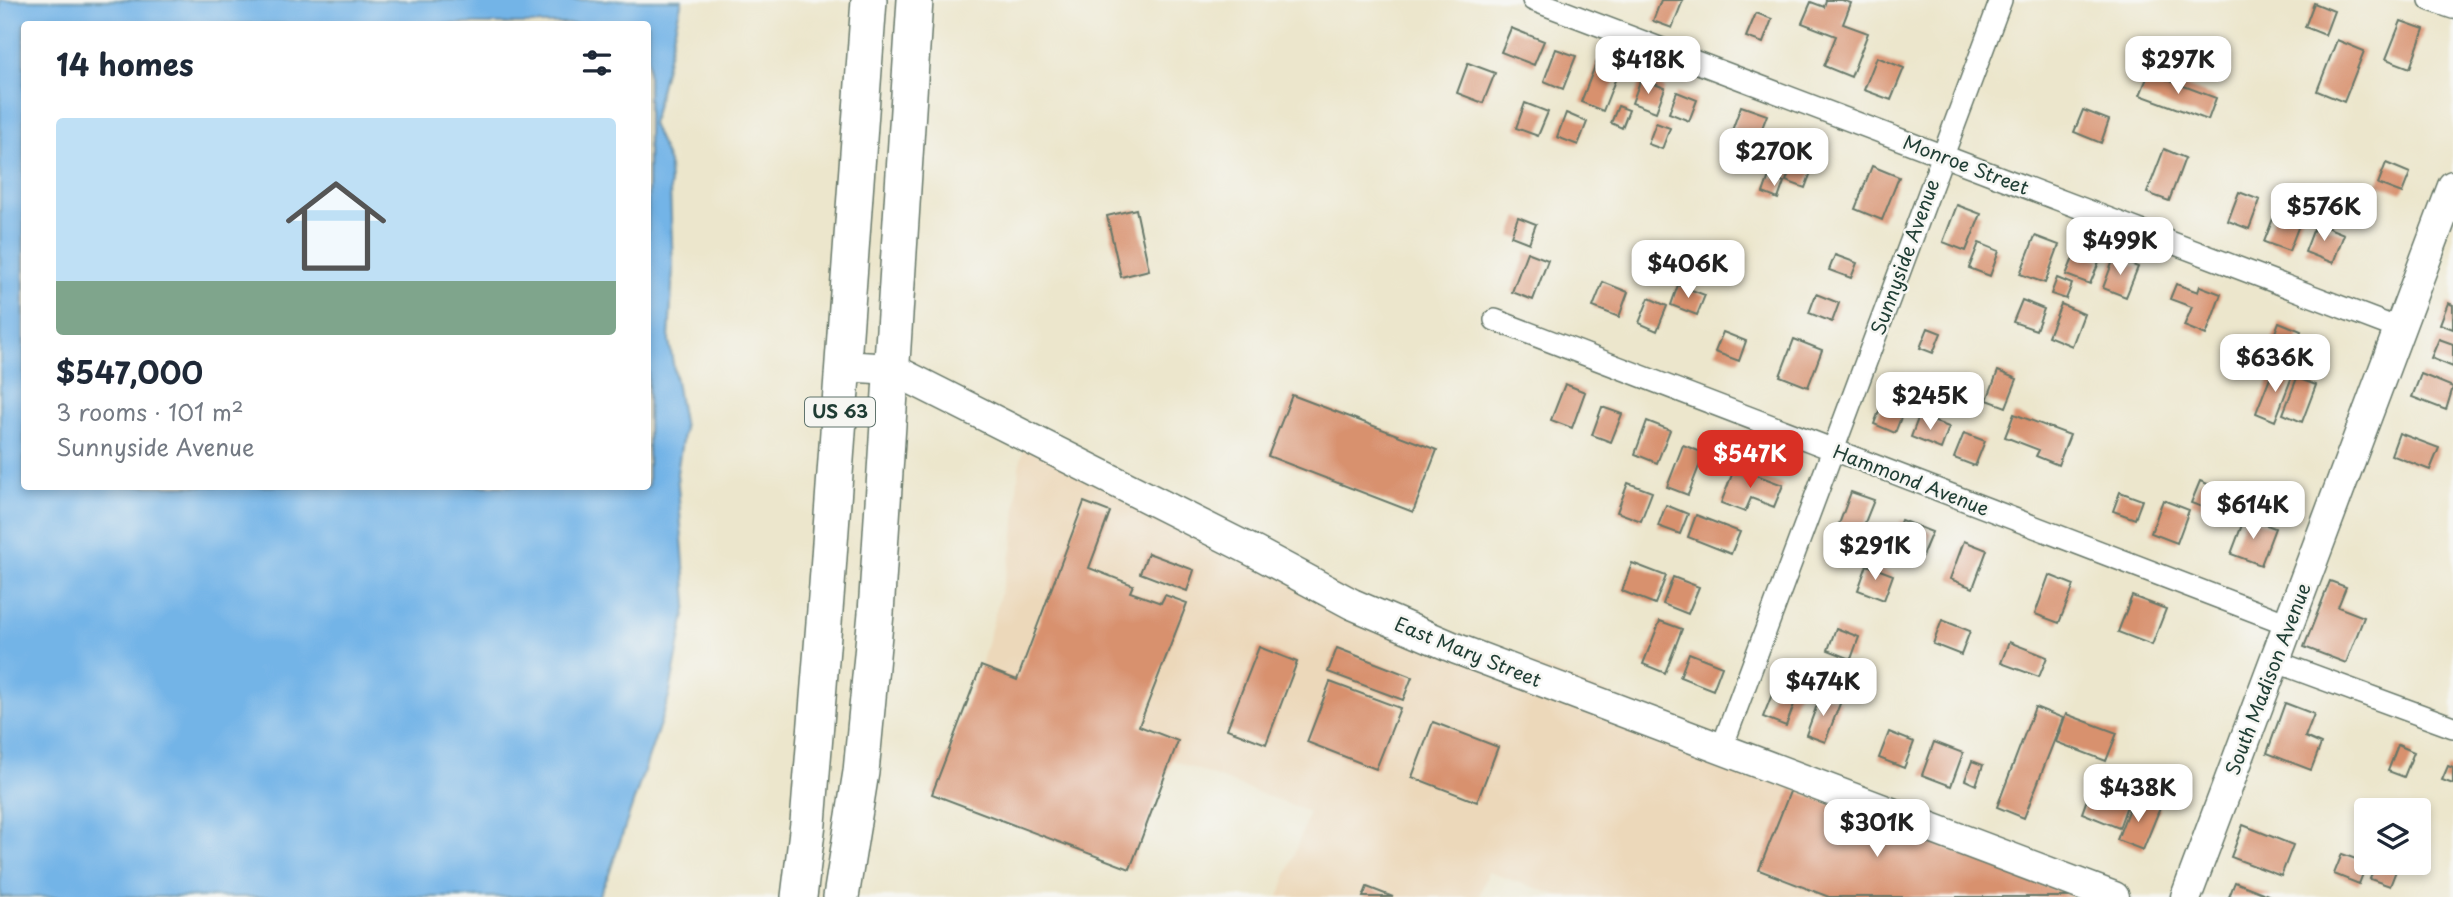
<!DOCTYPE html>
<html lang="en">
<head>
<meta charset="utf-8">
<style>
  :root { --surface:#fff; --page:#f2f2f3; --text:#1f2937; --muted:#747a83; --accent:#d93025 }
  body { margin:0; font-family:"Playpen Sans",sans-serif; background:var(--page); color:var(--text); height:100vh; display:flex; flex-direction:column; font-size:26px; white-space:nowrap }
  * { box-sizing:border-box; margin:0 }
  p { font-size:23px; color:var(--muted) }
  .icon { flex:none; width:38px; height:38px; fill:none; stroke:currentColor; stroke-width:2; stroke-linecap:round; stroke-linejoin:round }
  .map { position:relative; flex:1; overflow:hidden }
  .drawer { position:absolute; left:21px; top:21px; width:630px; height:469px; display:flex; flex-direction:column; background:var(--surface); border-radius:7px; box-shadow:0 4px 10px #0003 }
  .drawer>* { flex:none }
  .fabs { position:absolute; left:2354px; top:798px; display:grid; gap:14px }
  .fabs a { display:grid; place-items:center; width:77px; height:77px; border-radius:7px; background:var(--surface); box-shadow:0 4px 10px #0003; font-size:35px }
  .price { position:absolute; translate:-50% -60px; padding:0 16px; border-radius:14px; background:#fff; color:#222; font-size:23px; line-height:46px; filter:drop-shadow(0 2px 4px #0008) }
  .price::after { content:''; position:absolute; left:50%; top:42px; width:21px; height:16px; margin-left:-10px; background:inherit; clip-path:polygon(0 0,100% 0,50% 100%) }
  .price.on { background:var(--accent); color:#fff }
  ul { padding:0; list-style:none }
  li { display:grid; align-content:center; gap:14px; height:371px; padding:0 35px }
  li span { display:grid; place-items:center; height:217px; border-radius:7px; color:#555 }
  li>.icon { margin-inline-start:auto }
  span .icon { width:126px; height:126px; fill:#fffc; stroke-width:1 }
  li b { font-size:30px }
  h2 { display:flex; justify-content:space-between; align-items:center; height:84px; padding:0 35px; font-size:30px }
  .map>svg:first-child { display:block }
</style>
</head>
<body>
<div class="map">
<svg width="2453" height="897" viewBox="0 0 2453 897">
  <rect width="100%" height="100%" fill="#f6f6f2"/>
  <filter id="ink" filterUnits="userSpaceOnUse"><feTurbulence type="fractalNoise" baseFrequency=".0143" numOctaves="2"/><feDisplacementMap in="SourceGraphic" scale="14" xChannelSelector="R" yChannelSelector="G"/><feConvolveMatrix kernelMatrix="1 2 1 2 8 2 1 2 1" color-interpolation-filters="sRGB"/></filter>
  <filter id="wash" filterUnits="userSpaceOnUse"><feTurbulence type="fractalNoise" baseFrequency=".00686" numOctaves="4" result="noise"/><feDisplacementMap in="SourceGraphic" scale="28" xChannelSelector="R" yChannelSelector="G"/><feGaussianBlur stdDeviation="1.57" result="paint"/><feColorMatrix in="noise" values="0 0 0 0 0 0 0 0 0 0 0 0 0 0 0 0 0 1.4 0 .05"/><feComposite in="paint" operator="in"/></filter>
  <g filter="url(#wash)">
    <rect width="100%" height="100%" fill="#ece6cc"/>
    <!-- built -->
    <path fill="#ecd8ba" d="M1027,437L1257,553L2114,897H1562L1488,872L1479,897H1279L1309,812L1172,760L1130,869L932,794L981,666L1013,547L1019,467Z"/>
    <!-- water -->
    <path fill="#73b4e7" stroke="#49788e" stroke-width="2" fill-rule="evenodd" d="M0,0H682L652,124L669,163L673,269L669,340L684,428L677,473L687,604L669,697L609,874L598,897H0ZM24,24H648V486H24Z"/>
    <g id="blocks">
      <!-- building -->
      <path fill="#d8916e" d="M1661,0H1683L1672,28L1653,21Z
        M1826,0H1842L1851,3L1843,24L1868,33L1851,77L1824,66L1836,36L1802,23L1811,2L1824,7Z
        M2314,3L2334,11L2325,35L2305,27Z
        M1756,13L1772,19L1763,43L1746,37Z
        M2401,21L2424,29L2410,68L2386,59Z
        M1511,28L1544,41L1534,65L1501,52Z
        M2337,40L2364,51L2344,102L2317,91Z
        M1556,49L1576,56L1563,89L1544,81Z
        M1877,57L1904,68L1891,100L1864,90Z
        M1597,61L1619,70L1603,111L1581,102Z
        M1468,63L1495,73L1483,103L1457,93Z
        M2149,73L2216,98L2208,120L2140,95Z
        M1641,79L1665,88L1656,112L1632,103Z
        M1677,92L1697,100L1689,121L1669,113Z
        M1525,103L1548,112L1538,136L1516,128Z
        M1618,106L1629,110L1622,128L1611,123Z
        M1741,106L1767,115L1752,154L1727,144Z
        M2083,110L2109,120L2101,143L2074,132Z
        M1566,113L1587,122L1578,145L1557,137Z
        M1656,123L1670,128L1662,149L1648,144Z
        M1800,144L1819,151L1805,188L1786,181Z
        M2164,149L2185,158L2169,201L2147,193Z
        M2386,163L2410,173L2402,193L2378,184Z
        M1872,166L1899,177L1882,220L1855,209Z
        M1769,176L1784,182L1778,199L1763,193Z
        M2239,192L2260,200L2249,229L2228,221Z
        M2281,198L2306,207L2289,251L2264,242Z
        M1957,205L1981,214L1966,251L1943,242Z
        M1136,209L1149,270L1121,277L1107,216Z
        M1518,217L1536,224L1529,243L1511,236Z
        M2316,223L2344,234L2333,263L2305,252Z
        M2035,236L2059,245L2045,283L2020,274Z
        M1979,243L1999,251L1990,276L1969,268Z
        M2076,251L2100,260L2090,284L2066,275Z
        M1527,252L1548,260L1533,300L1512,292Z
        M1835,255L1857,263L1851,278L1829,270Z
        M2114,258L2138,267L2126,297L2103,288Z
        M2057,278L2072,284L2066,299L2051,294Z
        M1603,282L1628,292L1619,317L1593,307Z
        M2176,284L2198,292L2200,286L2221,294L2206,335L2184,326L2192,307L2170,299Z
        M1678,285L1705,295L1697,315L1671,305Z
        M1816,294L1839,303L1832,322L1809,313Z
        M1649,298L1667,306L1657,331L1639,323Z
        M2022,300L2044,309L2036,330L2013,322Z
        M2448,303L2453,305V329L2440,324Z
        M2061,304L2084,314L2072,346L2048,336Z
        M2279,322L2301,331L2290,360L2268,351Z
        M1928,328L1941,333L1933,353L1920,348Z
        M1723,332L1746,341L1739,361L1715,352Z
        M1794,339L1822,350L1808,387L1780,376Z
        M2439,339L2453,344V367L2431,358Z
        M2274,367L2293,374L2275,421L2256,413Z
        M1998,371L2017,379L2006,407L1987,400Z
        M2421,374L2453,387L2446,410L2412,397Z
        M2297,378L2316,385L2302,422L2283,414Z
        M1565,384L1585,392L1572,428L1551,420Z
        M1887,391L1908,399L1895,433L1874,424Z
        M1292,395L1437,450L1413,512L1268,456Z
        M1602,407L1622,414L1611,442L1592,435Z
        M2014,414L2070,435L2058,465L2036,456L2039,450L2005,437Z
        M1919,416L1949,427L1941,449L1911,437Z
        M1647,421L1670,430L1657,463L1635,454Z
        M1964,433L1985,441L1975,466L1954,458Z
        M2399,433L2439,448L2430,470L2391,455Z
        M1683,445L1704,453L1688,495L1667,487Z
        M1735,467L1783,485L1774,507L1751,498L1745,512L1721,503Z
        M2200,481L2213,486L2205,508L2191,503Z
        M1628,483L1652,492L1641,521L1617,512Z
        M1851,492L1874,500L1860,535L1838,527Z
        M2120,492L2142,500L2135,519L2113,511Z
        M2163,500L2189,510L2177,543L2151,533Z
        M1084,502L1110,512L1089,568L1133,585L1130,592L1161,603L1165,595L1187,603L1139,726L1178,741L1130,869L932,794L981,666L1017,680Z
        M1666,505L1688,514L1680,534L1658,526Z
        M1696,515L1740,532L1731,554L1688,537Z
        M2245,517L2275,528L2261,565L2231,554Z
        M1901,520L1932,532L1922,556L1891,545Z
        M1964,541L1987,550L1973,588L1950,579Z
        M1148,553L1194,570L1187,591L1140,573Z
        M1632,563L1666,576L1655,604L1622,591Z
        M1867,565L1893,575L1884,600L1858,590Z
        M2049,575L2074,585L2059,623L2035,614Z
        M1673,577L1699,587L1688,614L1663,604Z
        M2330,581L2346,587L2338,607L2364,617L2346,663L2304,647Z
        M2132,596L2166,609L2152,645L2118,632Z
        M1942,620L1970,631L1961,655L1933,644Z
        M1660,621L1682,629L1665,673L1643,664Z
        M1836,628L1859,637L1851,659L1828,650Z
        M2009,642L2047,657L2039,677L2001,663Z
        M1259,647L1297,662L1266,744L1227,729Z
        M1337,648L1412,677L1403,700L1328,672Z
        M1689,653L1722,666L1713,690L1680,677Z
        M1330,682L1400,708L1376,769L1307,742Z
        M1777,682L1799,691L1786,726L1763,717Z
        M1821,694L1841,701L1825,742L1806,735Z
        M2285,703L2314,714L2305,737L2321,744L2311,770L2267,753Z
        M2035,707L2063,718L2024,818L1997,807Z
        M2066,714L2117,733L2106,761L2056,742Z
        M1433,722L1498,747L1477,802L1412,777Z
        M1889,732L1914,742L1904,768L1879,758Z
        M1934,742L1963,753L1951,786L1922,775Z
        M2398,745L2414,752L2404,777L2388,771Z
        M1972,761L1983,765L1976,785L1965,780Z
        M2448,766L2453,768V784L2442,780Z
        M2097,772L2109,777L2104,790L2129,800L2119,828L2082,813Z
        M1791,789L2073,897H1829L1759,870Z
        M2133,798L2160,808L2143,850L2117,840Z
        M2243,825L2293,845L2281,876L2231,857Z
        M2342,854L2367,863L2359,884L2334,874Z
        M2376,863H2399L2390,886L2370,879Z
        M2235,882L2273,897H2229Z
        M1367,887L1393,897H1363Z"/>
    </g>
  </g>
  <g filter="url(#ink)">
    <use href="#blocks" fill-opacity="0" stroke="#677869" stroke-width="2"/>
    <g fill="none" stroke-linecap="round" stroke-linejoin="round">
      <defs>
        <path id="minor" d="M1533,0L2399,329
          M2430,0L2453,8
          M1495,320L2288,624
          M2274,661L2453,727
          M1721,750L2001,0"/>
        <path id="secondary" d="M843,366L892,369L1257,553L1352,604L1457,649L2114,897
          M2186,897L2453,186"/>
        <path id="trunk" d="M799,897L808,823L827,585L869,0
          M841,897L861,772L876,613L915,0"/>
      </defs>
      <!-- minor casing -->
      <use href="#minor" stroke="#677869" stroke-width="24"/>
      <!-- secondary casing -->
      <use href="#secondary" stroke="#677869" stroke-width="33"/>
      <!-- trunk casing -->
      <use href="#trunk" stroke="#677869" stroke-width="38"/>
      <!-- minor -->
      <use href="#minor" stroke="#fff" stroke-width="21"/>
      <!-- secondary -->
      <use href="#secondary" stroke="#fff" stroke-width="30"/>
      <!-- trunk -->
      <use href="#trunk" stroke="#fff" stroke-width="35"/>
    </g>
  </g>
  <g text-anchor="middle" stroke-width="5" stroke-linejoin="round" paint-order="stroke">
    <!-- shield labels -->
    <rect fill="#f6f6f2" stroke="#60746d" stroke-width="2" x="805" y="397.5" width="70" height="29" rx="5"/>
    <g font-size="18" font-weight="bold" fill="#1f3d34">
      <text x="840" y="418">US 63</text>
    </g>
    <!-- street labels -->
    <g font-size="19" fill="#1f3d34" stroke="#f6f6f2">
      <text transform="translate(1966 165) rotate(21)" y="7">Monroe Street</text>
      <text transform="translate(1905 257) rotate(-70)" y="7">Sunnyside Avenue</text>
      <text transform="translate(1911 480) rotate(21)" y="7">Hammond Avenue</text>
      <text transform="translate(1468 652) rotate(22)" y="7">East Mary Street</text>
      <text transform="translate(2268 679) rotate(-69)" y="7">South Madison Avenue</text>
    </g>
  </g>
</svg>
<div class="fabs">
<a><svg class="icon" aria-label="layers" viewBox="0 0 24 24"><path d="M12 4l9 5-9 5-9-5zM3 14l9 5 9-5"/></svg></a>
</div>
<b class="price" style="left:1648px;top:96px">$418K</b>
<b class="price" style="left:2178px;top:96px">$297K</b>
<b class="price" style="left:1774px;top:188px">$270K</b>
<b class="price" style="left:2324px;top:243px">$576K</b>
<b class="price" style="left:2120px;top:277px">$499K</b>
<b class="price" style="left:1688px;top:300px">$406K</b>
<b class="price" style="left:2275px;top:394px">$636K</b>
<b class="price" style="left:1930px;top:432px">$245K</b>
<b class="price on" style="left:1750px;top:490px">$547K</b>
<b class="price" style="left:2253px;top:541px">$614K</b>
<b class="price" style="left:1875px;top:582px">$291K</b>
<b class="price" style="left:1823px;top:718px">$474K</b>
<b class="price" style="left:2138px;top:824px">$438K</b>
<b class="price" style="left:1877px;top:859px">$301K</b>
<section class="drawer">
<h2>14 homes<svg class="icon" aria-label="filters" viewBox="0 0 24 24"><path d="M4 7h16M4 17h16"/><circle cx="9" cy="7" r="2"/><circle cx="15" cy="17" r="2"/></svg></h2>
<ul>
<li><span style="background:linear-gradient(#bfe0f5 75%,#7fa58c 0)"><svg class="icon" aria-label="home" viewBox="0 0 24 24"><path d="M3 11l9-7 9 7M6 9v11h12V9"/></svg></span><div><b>$547,000</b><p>3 rooms · 101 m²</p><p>Sunnyside Avenue</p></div></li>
</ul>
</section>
</div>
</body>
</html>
